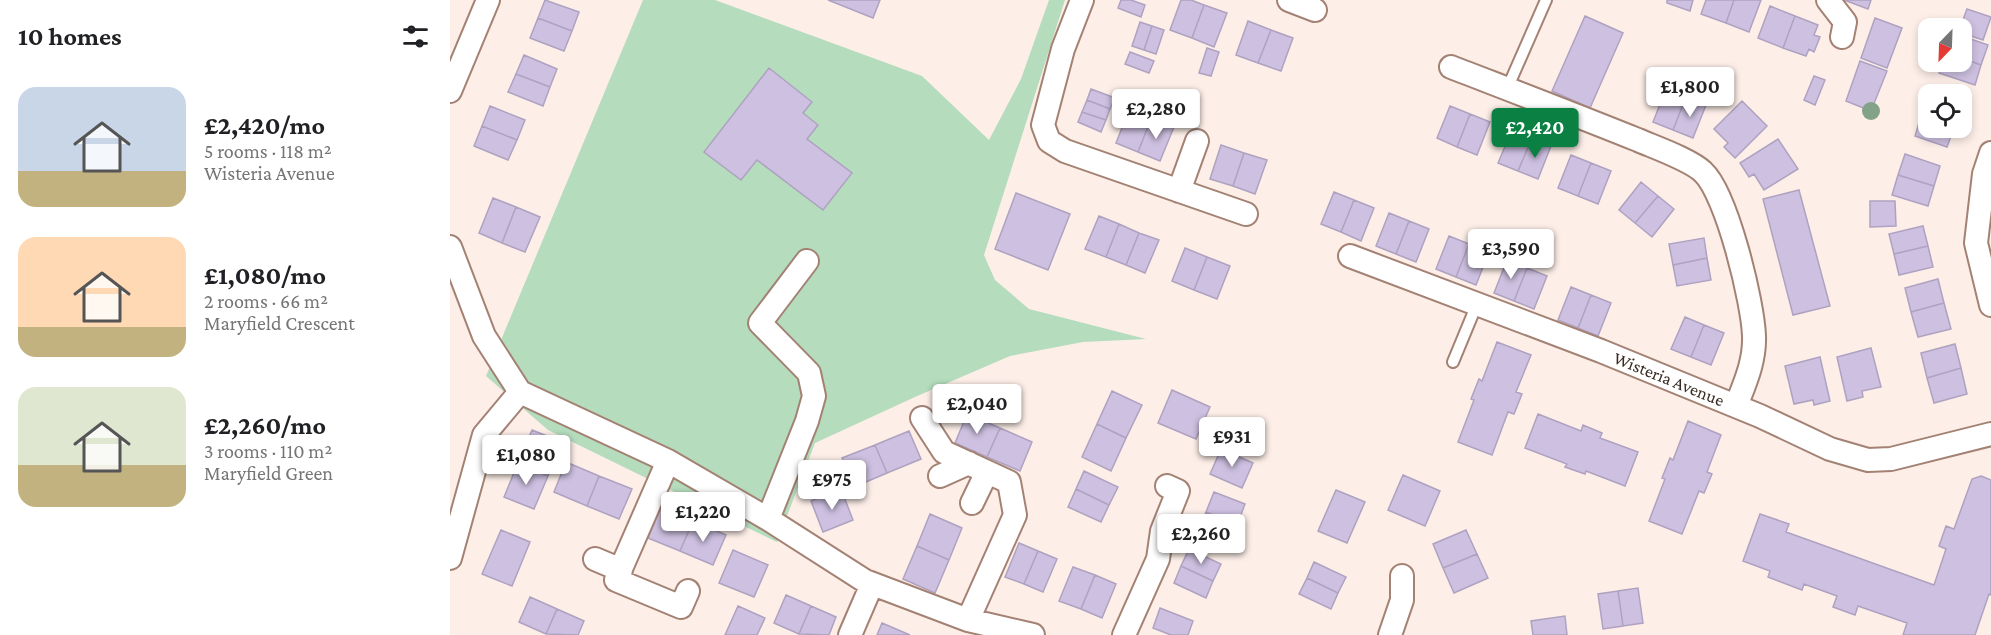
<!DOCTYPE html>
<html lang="en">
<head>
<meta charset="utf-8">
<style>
  :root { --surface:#fff; --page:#f2f2f2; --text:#202124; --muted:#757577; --accent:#0b8043 }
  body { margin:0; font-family:"Crimson Pro",serif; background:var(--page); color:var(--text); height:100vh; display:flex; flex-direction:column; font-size:22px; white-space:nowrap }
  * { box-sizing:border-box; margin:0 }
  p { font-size:20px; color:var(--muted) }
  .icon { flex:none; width:33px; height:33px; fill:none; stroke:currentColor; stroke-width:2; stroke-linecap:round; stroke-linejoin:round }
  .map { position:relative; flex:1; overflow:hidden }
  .drawer { display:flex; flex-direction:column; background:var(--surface); width:450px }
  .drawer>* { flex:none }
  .needle { width:39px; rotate:203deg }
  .fabs { position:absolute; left:1468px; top:18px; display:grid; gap:12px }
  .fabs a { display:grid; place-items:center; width:54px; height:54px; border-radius:12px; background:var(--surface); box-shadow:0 3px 9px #0003; font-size:30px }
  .price { position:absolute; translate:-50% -51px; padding:0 14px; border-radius:6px; background:#fff; color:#222; font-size:20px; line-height:39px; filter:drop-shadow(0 2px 3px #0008) }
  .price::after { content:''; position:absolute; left:50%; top:36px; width:18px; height:14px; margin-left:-9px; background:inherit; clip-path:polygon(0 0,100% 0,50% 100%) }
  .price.on { background:var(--accent); color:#fff }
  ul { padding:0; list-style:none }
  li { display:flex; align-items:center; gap:18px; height:150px; padding:0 18px }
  li span { display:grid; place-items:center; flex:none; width:168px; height:120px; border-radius:18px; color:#555 }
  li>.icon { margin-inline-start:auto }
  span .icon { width:72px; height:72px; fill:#fffc; stroke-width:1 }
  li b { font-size:26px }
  h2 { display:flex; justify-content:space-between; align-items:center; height:72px; padding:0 18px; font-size:26px }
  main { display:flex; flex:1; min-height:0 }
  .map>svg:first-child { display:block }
</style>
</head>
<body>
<main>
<section class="drawer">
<h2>10 homes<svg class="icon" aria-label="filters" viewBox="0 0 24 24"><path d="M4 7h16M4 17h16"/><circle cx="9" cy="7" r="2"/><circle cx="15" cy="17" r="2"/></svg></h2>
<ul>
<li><span style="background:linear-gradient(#c9d6e8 70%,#c2b280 0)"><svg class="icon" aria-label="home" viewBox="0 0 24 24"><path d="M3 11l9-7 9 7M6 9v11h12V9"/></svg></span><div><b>£2,420/mo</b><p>5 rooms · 118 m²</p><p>Wisteria Avenue</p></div></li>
<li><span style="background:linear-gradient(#ffd9b3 75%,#c2b280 0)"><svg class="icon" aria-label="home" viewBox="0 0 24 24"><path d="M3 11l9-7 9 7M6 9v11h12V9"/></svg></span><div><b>£1,080/mo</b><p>2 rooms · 66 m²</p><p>Maryfield Crescent</p></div></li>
<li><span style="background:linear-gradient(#dfe7d0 65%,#c2b280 0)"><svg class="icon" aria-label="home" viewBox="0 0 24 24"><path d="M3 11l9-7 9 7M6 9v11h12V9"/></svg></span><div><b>£2,260/mo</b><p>3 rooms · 110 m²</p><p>Maryfield Green</p></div></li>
</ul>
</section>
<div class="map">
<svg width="1541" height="635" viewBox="0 0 1541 635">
  <rect width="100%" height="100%" fill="#fdeee8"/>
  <!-- green -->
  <path fill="#b4dcbd" d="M193,0H265L472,76L539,140L571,79L599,0H615L534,255L545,280L579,309L696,339L633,342L560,356L465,397L365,443L327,542L98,430L36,376Z"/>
  <!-- building -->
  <path fill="#cdc0e0" stroke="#afa2c1" stroke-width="1.5" d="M95,0L129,12L122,31L88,18Z
    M378,0H430L423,18Z
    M671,0H681L695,5L691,17L668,8Z
    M731,0H741L754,5L742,38L720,30Z
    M1217,0H1243L1240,11L1217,3Z
    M1256,0H1284L1276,23L1251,14Z
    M1284,0H1311L1299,32L1276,23Z
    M1394,0H1421L1418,9Z
    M754,5L777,13L764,47L742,38Z
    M1320,6L1345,16L1333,48L1308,38Z
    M1517,9L1541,17L1533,40L1512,33V28H1510Z
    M1135,16L1173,33L1140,108L1102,91Z
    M1345,16L1368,25L1364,35L1370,37L1364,52L1359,49L1356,56L1333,48Z
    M88,18L122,31L114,51L80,38Z
    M1425,18L1452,28L1437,68L1411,58Z
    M798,21L821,30L808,63L786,55Z
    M690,22L702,26L694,50L682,46Z
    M702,26L714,30L706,54L694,50Z
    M821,30L843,38L831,71L808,63Z
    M1512,36L1538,45L1531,65L1512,58Z
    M757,48L769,52L761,76L749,73Z
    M680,52L704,61L699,73L675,64Z
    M74,55L107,69L100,87L66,74Z
    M1512,58L1531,65L1525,85L1489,73L1493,62H1512Z
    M1410,61L1437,71L1421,111L1396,101Z
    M319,68L362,102L353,113L368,125L357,139L402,173L373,210L307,160L291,180L254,152Z
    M66,74L100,87L93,106L58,92Z
    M1364,76L1375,80L1365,105L1354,100Z
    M641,89L665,98L660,109L637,100Z
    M1216,89L1236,97L1223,130L1203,122Z
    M1478,96H1479V118L1471,116Z
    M1236,97L1256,105L1243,138L1223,130Z
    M637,100L660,109L656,120L632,112Z
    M1292,101L1317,126L1285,158L1274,147L1278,143L1264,129Z
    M40,106L75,120L67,140L32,126Z
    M1000,106L1020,114L1007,147L987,138Z
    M679,110L701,119L688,152L666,143Z
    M632,112L656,120L651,132L628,122Z
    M1020,114L1040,122L1027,155L1007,147Z
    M1471,116L1479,118V128H1504L1497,147L1465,136Z
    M701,119L724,127L710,161L688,152Z
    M32,126L67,140L58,160L24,146Z
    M1062,130L1082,138L1068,171L1048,163Z
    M1082,138L1101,146L1088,179L1068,171Z
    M1328,139L1348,169L1314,190L1304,174L1299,177L1290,163Z
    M771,145L794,153L783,186L760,179Z
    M794,153L817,160L805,194L783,186Z
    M1455,154L1490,166L1484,186L1448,175Z
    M1121,155L1141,163L1128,196L1108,188Z
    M1141,163L1161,171L1148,204L1128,196Z
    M1448,175L1484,186L1478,206L1442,195Z
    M1191,182L1208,196L1185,223L1169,210Z
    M1349,190L1380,306L1343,315L1313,199Z
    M884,192L904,200L891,232L871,224Z
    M566,193L620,214L598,270L545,249Z
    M1208,196L1224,209L1202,237L1185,223Z
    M43,198L66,207L52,243L29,233Z
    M904,200L924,208L911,241L891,232Z
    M1420,201H1445L1446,226L1420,227Z
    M66,207L90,217L75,252L52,243Z
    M939,213L959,221L946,254L926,246Z
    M649,216L669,224L656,257L635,249Z
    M959,221L979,229L966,262L946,254Z
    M669,224L689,233L676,265L656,257Z
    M1473,226L1478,246L1444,254L1439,234Z
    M689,233L709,240L695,273L676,265Z
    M999,236L1019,244L1006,277L986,269Z
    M1254,238L1257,258L1223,265L1219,244Z
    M1019,244L1039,252L1026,285L1006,277Z
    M1478,246L1483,267L1449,275L1444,254Z
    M735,248L757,257L744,290L722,281Z
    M757,257L780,266L767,299L744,290Z
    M1257,258L1261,280L1227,286L1223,265Z
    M1057,260L1077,268L1064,301L1044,293Z
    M1077,268L1097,276L1084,309L1064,301Z
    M1488,279L1494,303L1461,312L1455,288Z
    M1121,287L1141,295L1128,328L1108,320Z
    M1141,295L1161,303L1148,336L1128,328Z
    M1494,303L1501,329L1468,337L1461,312Z
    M1235,317L1254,325L1241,357L1221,349Z
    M1254,325L1274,333L1261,365L1241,357Z
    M1047,342L1081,355L1066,392L1072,394L1064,414L1058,412L1042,455L1008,442L1024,400L1021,399L1029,379L1032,381Z
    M1505,344L1511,368L1477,378L1471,353Z
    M1421,348L1431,387L1412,391L1413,397L1397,401L1387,357Z
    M1370,357L1380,401L1364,405L1363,400L1344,404L1335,366Z
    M1511,368L1517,394L1484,403L1477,378Z
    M722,390L760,407L746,439L708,423Z
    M662,391L692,405L676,438L647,424Z
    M517,414L550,428L537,457L505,443Z
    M1088,414L1131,431L1133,425L1152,433L1150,438L1188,452L1175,486L1136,471L1135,474L1115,467L1117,464L1075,448Z
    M1238,421L1271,435L1257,472L1262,474L1254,493L1249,491L1232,534L1199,521L1215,479L1212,478L1220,458L1223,460Z
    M647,424L676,438L661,471L632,457Z
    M550,428L582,442L570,471L537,457Z
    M82,430L112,442L98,476L68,463Z
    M459,431L471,459L437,473L425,445Z
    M425,445L437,473L404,487L392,458Z
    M771,449L803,463L792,488L760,474Z
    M116,462L149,476L137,506L104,492Z
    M68,463L98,476L84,509L54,497Z
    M634,471L668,487L659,505L626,489Z
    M953,475L990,491L975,526L938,510Z
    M149,476L182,489L169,519L137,506Z
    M1531,476L1541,480V595L1539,594L1525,635H1453L1457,623L1408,606L1405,615L1383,607L1387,596L1354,584L1352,590L1318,577L1320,571L1293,561L1310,514L1339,524L1336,532L1484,585L1496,549L1489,546L1496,526L1504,529L1522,479Z
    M391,489L403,520L373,532L361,501Z
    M626,489L659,505L651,522L618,507Z
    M886,490L915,502L897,543L868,531Z
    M764,492L795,504L787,525L756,512Z
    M210,507L243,521L230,551L198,538Z
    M756,512L787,525L779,545L747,532Z
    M480,514L512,528L499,560L467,546Z
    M243,521L276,535L263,565L230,551Z
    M51,530L80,542L62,586L32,574Z
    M1016,530L1027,554L993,568L983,544Z
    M569,543L588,551L574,584L555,577Z
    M467,546L499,560L485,593L453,579Z
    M739,549L771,564L763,581L731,566Z
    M283,550L318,565L304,597L269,583Z
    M588,551L607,559L593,592L574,584Z
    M1027,554L1038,578L1004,593L993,568Z
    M864,562L896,577L888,593L857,578Z
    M731,566L763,581L756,598L724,583Z
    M623,567L645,575L631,609L609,601Z
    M645,575L666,584L652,618L631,609Z
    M857,578L888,593L881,609L849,594Z
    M1188,588L1193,623L1173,626L1168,591Z
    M1168,591L1173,626L1153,629L1148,594Z
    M336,595L361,606L349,634L324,623Z
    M80,597L107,609L96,634L69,622Z
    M288,606L315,618L307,635H275Z
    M361,606L386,617L379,635L349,634Z
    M710,608L743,621L738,635H721L703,628Z
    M107,609L134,621L128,635L96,634Z
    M1115,616L1117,635H1083L1081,621Z
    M432,623L460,635H427Z"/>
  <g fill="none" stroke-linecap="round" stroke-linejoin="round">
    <defs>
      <path id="service" d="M1057,89L1096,0
        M1003,362L1027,304"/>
      <path id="minor" d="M632,0L613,49L593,125L599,141L615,151L796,214
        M839,0L865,10
        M1378,0L1395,22L1392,37
        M1001,67C1063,91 1126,115 1188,140C1204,147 1241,160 1253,172C1277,194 1303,303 1304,336C1305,361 1295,383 1286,406
        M0,91L38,0
        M1541,153L1534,174L1526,243L1541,305
        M729,191L747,141
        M0,247L34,336L70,392
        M900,256L1151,351L1310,416L1380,449L1418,460L1441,459L1541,434
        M70,392L218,461L318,519L415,581L518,620L583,635
        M472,418L494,452L559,482L565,515L518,620
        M218,461L166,580L231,607L238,591
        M490,476L519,463
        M522,503L537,472
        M318,519L357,421L364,396L359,373L310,323L357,261
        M0,558L34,435L70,392
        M145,559L171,570
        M400,635L422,584
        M674,635L708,559L712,531L728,491L717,486
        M940,635L952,600V576"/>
    </defs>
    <!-- service casing -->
    <use href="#service" stroke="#a38274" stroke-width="14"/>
    <!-- minor casing -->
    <use href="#minor" stroke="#a38274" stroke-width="26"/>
    <!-- service -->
    <use href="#service" stroke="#fff" stroke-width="10"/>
    <!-- minor -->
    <use href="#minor" stroke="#fff" stroke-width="22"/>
  </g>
  <!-- trees -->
  <circle fill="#84a287" cx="1421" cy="111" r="9"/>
  <g text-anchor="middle" stroke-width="4.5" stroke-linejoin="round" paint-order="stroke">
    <!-- street labels -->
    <g font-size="18" fill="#392b25" stroke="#fff">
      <text transform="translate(1219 379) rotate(22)" y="6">Wisteria Avenue</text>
    </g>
  </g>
</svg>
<div class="fabs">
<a><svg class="needle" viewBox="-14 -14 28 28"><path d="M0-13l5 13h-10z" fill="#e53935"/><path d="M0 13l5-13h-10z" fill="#757577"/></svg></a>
<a><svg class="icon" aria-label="locate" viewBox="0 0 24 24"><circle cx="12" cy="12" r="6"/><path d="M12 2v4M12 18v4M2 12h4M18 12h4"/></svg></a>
</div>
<b class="price" style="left:1240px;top:118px">£1,800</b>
<b class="price" style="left:706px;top:140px">£2,280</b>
<b class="price on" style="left:1085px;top:159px">£2,420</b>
<b class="price" style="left:1061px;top:280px">£3,590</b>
<b class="price" style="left:527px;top:435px">£2,040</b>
<b class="price" style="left:782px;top:468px">£931</b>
<b class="price" style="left:76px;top:486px">£1,080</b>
<b class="price" style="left:382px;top:511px">£975</b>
<b class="price" style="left:253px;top:543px">£1,220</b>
<b class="price" style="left:751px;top:565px">£2,260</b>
</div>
</main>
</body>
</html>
